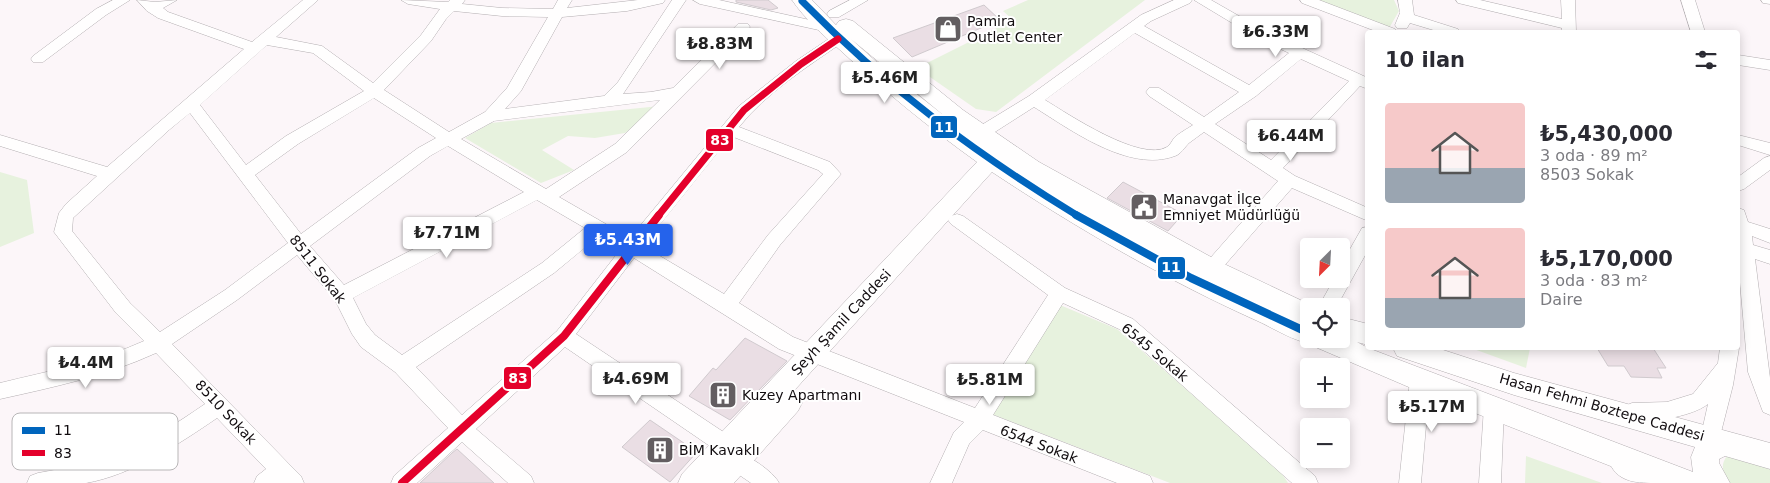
<!DOCTYPE html>
<html lang="tr">
<head>
<meta charset="utf-8">
<style>
  :root { --surface:#fff; --page:#f7f7f7; --text:#2b2b33; --muted:#7c7c81; --accent:#2563eb }
  body { margin:0; font-family:"DejaVu Sans",sans-serif; background:var(--page); color:var(--text); height:100vh; display:flex; flex-direction:column; font-size:19px; white-space:nowrap }
  * { box-sizing:border-box; margin:0 }
  p { font-size:16px; color:var(--muted) }
  .icon { flex:none; width:28px; height:28px; fill:none; stroke:currentColor; stroke-width:2; stroke-linecap:round; stroke-linejoin:round }
  .map { position:relative; flex:1; overflow:hidden }
  .side { position:absolute; left:1365px; top:30px; width:375px; height:320px; display:flex; flex-direction:column; background:var(--surface); border-radius:5px; box-shadow:0 2px 12px #0003 }
  .side>* { flex:none }
  .needle { width:32px; rotate:204deg }
  .controls { position:absolute; left:1300px; top:238px; display:grid; gap:10px }
  .controls a { display:grid; place-items:center; width:50px; height:50px; border-radius:5px; background:var(--surface); box-shadow:0 2px 12px #0003; font-size:25px }
  .price { position:absolute; translate:-50% -42px; padding:0 11px; border-radius:5px; background:#fff; color:#222; font-size:16px; line-height:32px; filter:drop-shadow(0 1px 2px #0008) }
  .price::after { content:''; position:absolute; left:50%; top:30px; width:15px; height:11px; margin-left:-8px; background:inherit; clip-path:polygon(0 0,100% 0,50% 100%) }
  .price.on { background:var(--accent); color:#fff }
  ul { padding:0; list-style:none }
  li { display:flex; align-items:center; gap:15px; height:125px; padding:0 20px }
  li span { display:grid; place-items:center; flex:none; width:140px; height:100px; border-radius:5px; color:#555 }
  li>.icon { margin-inline-start:auto }
  span .icon { width:60px; height:60px; fill:#fffc; stroke-width:1 }
  li b { font-size:21px }
  h2 { display:flex; justify-content:space-between; align-items:center; height:60px; padding:0 20px; font-size:21px }
  .map>svg:first-child { display:block }
</style>
</head>
<body>
<div class="map">
<svg width="1770" height="483" viewBox="0 0 1770 483">
  <rect width="100%" height="100%" fill="#fcf6f9"/>
  <!-- green -->
  <path fill="#e7f2de" d="M1028,0H1145L996,112L976,109L917,68L1013,20L1003,11Z
    M1312,0H1394L1399,11L1388,30Z
    M660,106L625,133L595,138L568,136L542,150L574,170L541,183L465,138L491,123Z
    M0,172L27,180L34,233L0,247Z
    M1060,305L1117,329L1281,472L1288,483H1170L989,413Z
    M1471,348H1530L1526,368Z
    M1526,456L1602,483H1525Z
    M1727,456L1770,463V483H1730C1724,474 1719,466 1727,456Z"/>
  <!-- building -->
  <path fill="#eadee4" stroke="#d0cace" d="M736,0H768L778,8L771,10L736,2Z
    M984,5L1000,20L912,57L893,38Z
    M1123,182L1183,214L1168,231L1107,198Z
    M745,338L787,361L730,420L689,396L713,368L716,370Z
    M1597,348H1653L1666,368H1657L1662,378L1631,377L1624,366H1608Z
    M650,420L697,452L670,482L622,447Z
    M457,449L494,483H420L452,453Z"/>
  <g fill="none" stroke-linecap="round" stroke-linejoin="round">
    <defs>
      <path id="street" d="M113,0H130L106,15L43,62H33L31,59L33,56L96,9Z
        M137,0L155,2L177,0L163,8L168,12L252,42L303,0H318L276,37L322,46L373,83L421,35L440,9L408,4L401,0L448,2L450,0H465L462,4L502,8L553,9L558,0H572L567,8L638,0H665L663,3L627,11L562,17L521,91L505,109L604,96L618,82L672,0H686L623,94L651,92L673,88L738,24H748L750,27L748,30L627,152L559,197L630,238L739,106L796,61L833,36H843L845,39L843,42C807,67 766,93 739,127L830,162L841,174L780,245L739,303L793,337L975,408L1048,295L951,224L948,220L951,216L957,214L963,216L1065,288L1133,319L1315,476L1318,483H1292L1119,329L1063,303L993,415L1150,476L1153,483H1117L983,430L969,444L952,483H930L954,432L964,422L779,349L634,258L576,334L734,439L737,446L735,452C746,453 774,472 779,483H751L729,468L726,461L728,455L720,453L565,347L476,429L531,476L534,483H508L462,442L417,483H391L394,476L448,428L395,372L361,347L352,334L335,300L297,255L237,300L172,344L288,463L301,476L304,483H254L257,476L266,469L217,418C179,444 132,475 86,483C67,483 46,483 27,483L30,476L38,473C65,468 92,464 117,454C149,442 177,423 205,404L156,353C106,376 54,387 0,399V383C49,371 98,362 144,341L116,313L54,232L59,213L66,204L97,176L0,146V135L107,167L244,49L158,18L147,11ZM454,11L502,16L548,17L507,88L485,112L449,132L384,90L431,41L446,19ZM267,45L313,53L364,91L286,136L246,165L200,105ZM374,98L436,138L418,148L301,234L255,175L298,144ZM660,100L615,144L546,189L461,139L494,121ZM190,113L288,243L225,290L160,332L130,303L72,231L73,218L169,130ZM731,136L818,170L823,174L768,235L724,294L643,246ZM448,146L524,192L344,285L310,246L430,156ZM537,200L585,228L542,263L402,355L375,335L366,324L353,298ZM598,237L620,250L557,331L462,415L416,367L554,273Z
        M693,0H719L828,24L833,25L835,28L833,31L828,32L700,4Z
        M850,0H868L839,17H829L827,14L829,11Z
        M1174,0H1192L1190,3L1151,21L1144,26L1249,85L1289,53L1257,38L1194,0H1211L1267,32L1368,78V89L1360,86L1283,168L1295,176L1368,208V221L1292,188L1217,274L1211,276L1205,274L1202,269L1205,264L1278,181L1204,132C1199,136 1194,139 1189,143C1184,148 1181,154 1175,156C1129,173 1071,130 1034,107L987,137L981,138L975,137L973,133L975,129L1029,96L1141,15ZM1135,33L1239,92L1204,117L1159,88H1149L1146,92L1149,96L1193,125C1187,129 1179,133 1174,138C1172,141 1170,145 1167,147C1141,163 1068,114 1045,100ZM1301,59L1349,81L1271,160L1215,124L1256,96Z
        M1300,0H1319L1395,29L1397,32H1378L1302,3Z
        M1398,0H1412L1414,15L1458,29L1460,32H1440L1410,23L1407,28H1397L1395,25L1400,13Z
        M1456,0H1480L1562,19L1561,0H1575L1576,32H1562V28L1458,3Z
        M1681,0H1695L1705,32H1691Z
        M1761,0H1770V4L1763,3Z
        M1738,55L1770,60V70L1738,65Z
        M1738,135L1770,143V155L1738,145Z
        M1770,156V170L1744,189L1738,191V177L1764,158Z
        M1738,208L1744,210L1748,222L1770,229V243L1752,236L1753,245L1770,250V264L1755,259L1770,378V415L1763,412L1748,372L1738,260Z
        M1368,227V250L1337,306H1319L1334,279H1341V265L1362,228Z
        M1738,346L1739,348L1733,385L1715,456L1708,458L1701,456L1698,449L1708,404C1692,417 1644,425 1625,418L1622,412L1625,406L1632,403L1667,402L1693,394L1718,363L1720,348H1738Z
        M1420,372L1427,374L1430,380L1421,483H1399L1410,380L1413,374Z
        M1494,398L1501,401L1504,407L1501,483H1479L1484,407L1487,401Z
        M1620,455C1633,459 1652,470 1658,483C1638,483 1619,483 1610,464L1613,457Z"/>
      <path id="secondary" d="M792,0H812L836,25L839,21L846,19L853,21L963,110L1039,162L1220,262L1313,306H1309V339H1341V317L1368,324V345L1357,342L1368,348L1693,472L1691,457L1695,447L1514,395L1397,356L1393,348H1437L1514,373L1770,443V469L1725,456L1719,459V463L1730,483H1654L1411,388L1313,346L1311,343C1298,343 1274,329 1262,323C1168,281 1078,229 992,172L792,393L798,395L802,403L798,411L734,483H678L682,474L977,162C928,127 883,90 840,50C823,35 804,18 792,0ZM851,39L947,118L881,66Z"/>
    </defs>
    <!-- street casing -->
    <use href="#street" stroke="#b3aeb1" stroke-width="1"/>
    <!-- secondary casing -->
    <use href="#secondary" stroke="#b3aeb1" stroke-width="1"/>
    <!-- street -->
    <use href="#street" fill="#fffefe" fill-rule="evenodd"/>
    <!-- secondary -->
    <use href="#secondary" fill="#fffefe" fill-rule="evenodd"/>
    <defs>
      <path id="bus-1-far1" d="M802,1C887,88 975,153 1078,216"/>
      <path id="bus-1" d="M1076,215L1191,278L1309,333"/>
      <path id="bus-2-far1" d="M658,216L744,110L801,64L838,39"/>
      <path id="bus-2" d="M402,483L564,336L659,215"/>
    </defs>
    <!-- bus-1-far1 casing -->
    <use href="#bus-1-far1" stroke="#fff" stroke-width="10"/>
    <!-- bus-1 casing -->
    <use href="#bus-1" stroke="#fff" stroke-width="12"/>
    <!-- bus-2-far1 casing -->
    <use href="#bus-2-far1" stroke="#fff" stroke-width="10"/>
    <!-- bus-2 casing -->
    <use href="#bus-2" stroke="#fff" stroke-width="12"/>
    <!-- bus-1-far1 -->
    <use href="#bus-1-far1" stroke="#0065bd" stroke-width="7"/>
    <!-- bus-1 -->
    <use href="#bus-1" stroke="#0065bd" stroke-width="8"/>
    <!-- bus-2-far1 -->
    <use href="#bus-2-far1" stroke="#e4002b" stroke-width="7"/>
    <!-- bus-2 -->
    <use href="#bus-2" stroke="#e4002b" stroke-width="8"/>
  </g>
  <!-- icons -->
  <defs>
    <symbol id="shop-square" viewBox="-11 -11 22 22"><rect x="-9" y="-9" width="18" height="18" rx="4" fill="#635e61" stroke="#fff"/><path d="M-5-2.5h2.3a2.7 3.5 0 0 1 5.4 0H5L5.5 6h-11ZM-1.5-2.5h3a1.5 2.3 0 0 0-3 0Z" fill="#fff"/></symbol>
    <symbol id="civic-square" viewBox="-11 -11 22 22"><rect x="-9" y="-9" width="18" height="18" rx="4" fill="#635e61" stroke="#fff"/><path d="M-.6-6.5H3V-4.5H.6V-3L4-1V1h2V6H-6V1h2V-1L-.6-3ZM-1.2 2.5V6h2.4V2.5Z" fill="#fff"/></symbol>
    <symbol id="building-square" viewBox="-11 -11 22 22"><rect x="-9" y="-9" width="18" height="18" rx="4" fill="#635e61" stroke="#fff"/><path d="M-4-6H4V6H1V3H-1V6H-4ZM-2.5-4.3h1.7v1.8h-1.7ZM.8-4.3h1.7v1.8H.8ZM-2.5-1h1.7V.8h-1.7ZM.8-1h1.7V.8H.8Z" fill="#fff"/></symbol>
  </defs>
  <g fill-rule="evenodd">
    <use href="#shop-square" x="932" y="13" width="32" height="32"/>
    <use href="#civic-square" x="1128" y="191" width="32" height="32"/>
    <use href="#building-square" x="707" y="379" width="32" height="32"/>
    <use href="#building-square" x="644" y="434" width="32" height="32"/>
  </g>
  <g text-anchor="middle" stroke-width="4" stroke-linejoin="round" paint-order="stroke">
    <!-- poi labels -->
    <g font-size="14" fill="#110c0f" stroke="#fff" text-anchor="start">
      <text x="967" y="26">Pamira<tspan x="967" dy="16">Outlet Center</tspan></text>
      <text x="1163" y="204">Manavgat İlçe<tspan x="1163" dy="16">Emniyet Müdürlüğü</tspan></text>
      <text x="742" y="400">Kuzey Apartmanı</text>
      <text x="679" y="455">BİM Kavaklı</text>
    </g>
    <!-- street labels -->
    <g font-size="14" fill="#110c0f" stroke="#fff">
      <text transform="translate(318 269) rotate(52)" y="5">8511 Sokak</text>
      <text transform="translate(841 322) rotate(-47)" y="5">Şeyh Şamil Caddesi</text>
      <text transform="translate(1155 352) rotate(40)" y="5">6545 Sokak</text>
      <text transform="translate(1602 407) rotate(16)" y="5">Hasan Fehmi Boztepe Caddesi</text>
      <text transform="translate(226 412) rotate(47)" y="5">8510 Sokak</text>
      <text transform="translate(1039 444) rotate(21)" y="5">6544 Sokak</text>
    </g>
  </g>
  <!-- legend -->
  <rect x="12" y="413" width="166" height="57" rx="8" fill="#fff" stroke="#b8b6b7" stroke-width="1"/>
  <rect x="22" y="427" width="23" height="7" fill="#0065bd"/>
  <rect x="22" y="450" width="23" height="6" fill="#e4002b"/>
  <g font-size="14" fill="#110c0f">
    <text x="54" y="435">11</text>
    <text x="54" y="458">83</text>
  </g>
  <g stroke="#fff" stroke-width="2">
    <rect x="930" y="115" width="28" height="24" rx="5" fill="#0065bd"/>
    <rect x="705" y="128" width="29" height="24" rx="5" fill="#e4002b"/>
    <rect x="1157" y="256" width="29" height="24" rx="5" fill="#0065bd"/>
    <rect x="503" y="366" width="29" height="24" rx="5" fill="#e4002b"/>
  </g>
  <g font-size="14" text-anchor="middle" font-weight="bold" fill="#fff">
    <text x="944" y="132">11</text>
    <text x="720" y="145">83</text>
    <text x="1171" y="272">11</text>
    <text x="518" y="383">83</text>
  </g>
</svg>
<div class="controls">
<a><svg class="needle" viewBox="-14 -14 28 28"><path d="M0-13l5 13h-10z" fill="#e53935"/><path d="M0 13l5-13h-10z" fill="#7c7c81"/></svg></a>
<a><svg class="icon" aria-label="locate" viewBox="0 0 24 24"><circle cx="12" cy="12" r="6"/><path d="M12 2v4M12 18v4M2 12h4M18 12h4"/></svg></a>
<a>+</a>
<a>−</a>
</div>
<b class="price" style="left:1276px;top:58px">₺6.33M</b>
<b class="price" style="left:720px;top:70px">₺8.83M</b>
<b class="price" style="left:885px;top:104px">₺5.46M</b>
<b class="price" style="left:1291px;top:162px">₺6.44M</b>
<b class="price" style="left:447px;top:259px">₺7.71M</b>
<b class="price on" style="left:628px;top:266px">₺5.43M</b>
<b class="price" style="left:86px;top:389px">₺4.4M</b>
<b class="price" style="left:636px;top:405px">₺4.69M</b>
<b class="price" style="left:990px;top:406px">₺5.81M</b>
<b class="price" style="left:1432px;top:433px">₺5.17M</b>
<section class="side">
<h2>10 ilan<svg class="icon" aria-label="filters" viewBox="0 0 24 24"><path d="M4 7h16M4 17h16"/><circle cx="9" cy="7" r="2"/><circle cx="15" cy="17" r="2"/></svg></h2>
<ul>
<li><span style="background:linear-gradient(#f6c9c9 65%,#9aa5b1 0)"><svg class="icon" aria-label="home" viewBox="0 0 24 24"><path d="M3 11l9-7 9 7M6 9v11h12V9"/></svg></span><div><b>₺5,430,000</b><p>3 oda · 89 m²</p><p>8503 Sokak</p></div></li>
<li><span style="background:linear-gradient(#f6c9c9 70%,#9aa5b1 0)"><svg class="icon" aria-label="home" viewBox="0 0 24 24"><path d="M3 11l9-7 9 7M6 9v11h12V9"/></svg></span><div><b>₺5,170,000</b><p>3 oda · 83 m²</p><p>Daire</p></div></li>
</ul>
</section>
</div>
</body>
</html>
